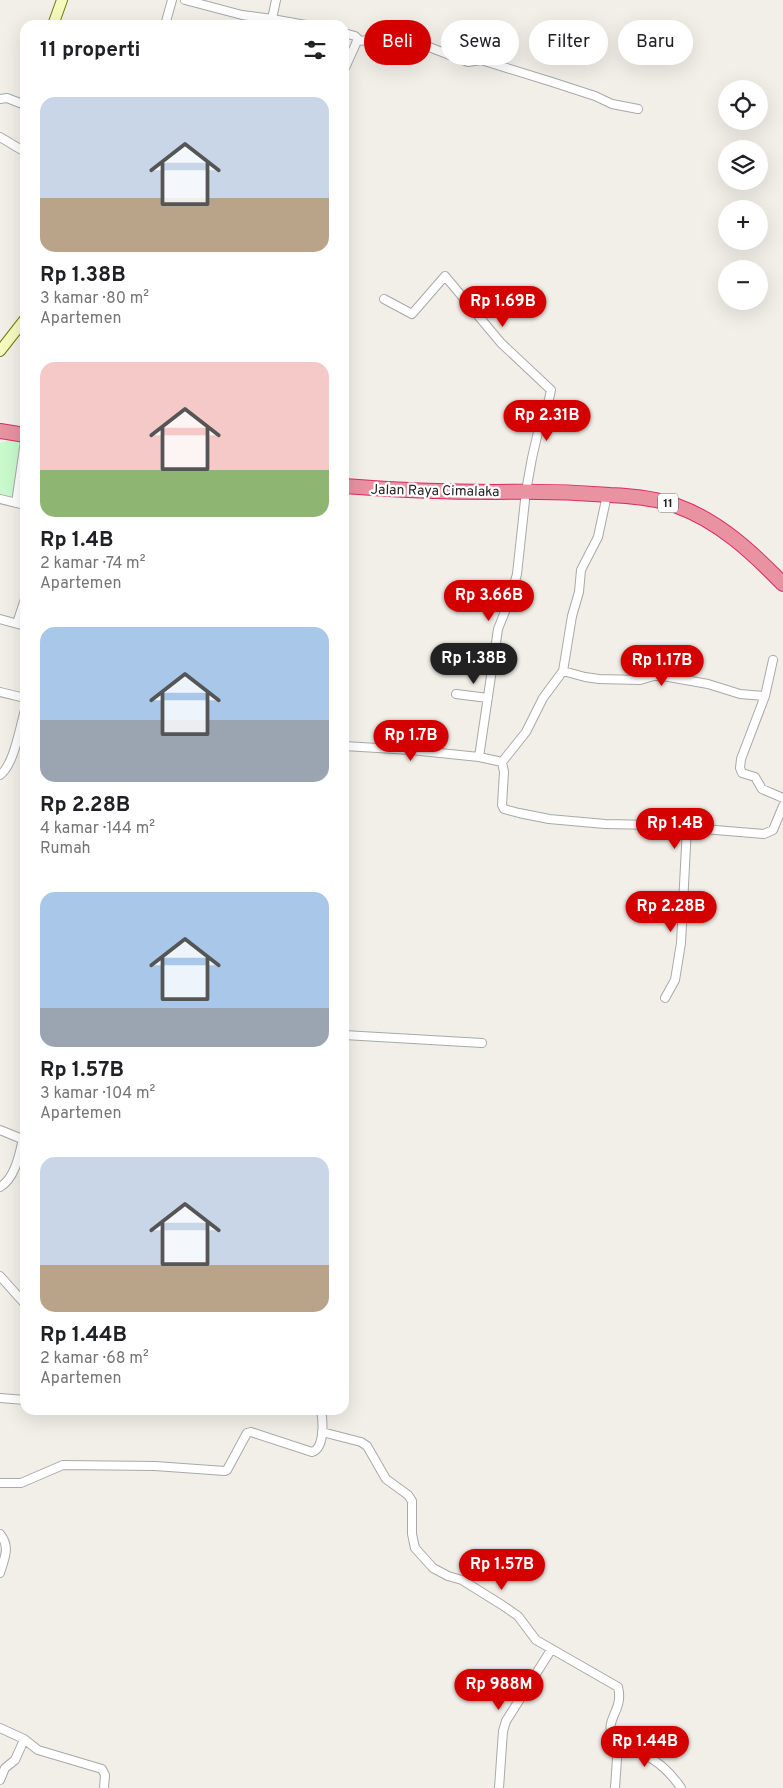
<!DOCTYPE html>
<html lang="id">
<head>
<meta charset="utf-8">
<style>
  :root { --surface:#fff; --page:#f2f2f2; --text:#202124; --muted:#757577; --accent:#d40000 }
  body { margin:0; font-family:Overpass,sans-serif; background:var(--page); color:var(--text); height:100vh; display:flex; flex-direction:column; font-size:19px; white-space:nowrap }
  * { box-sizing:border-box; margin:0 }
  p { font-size:16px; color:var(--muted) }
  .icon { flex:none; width:28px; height:28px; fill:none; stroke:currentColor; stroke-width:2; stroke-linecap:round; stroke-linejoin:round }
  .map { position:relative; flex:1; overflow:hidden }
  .sheet { position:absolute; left:20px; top:20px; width:329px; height:1395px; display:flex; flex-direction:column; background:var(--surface); border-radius:15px; box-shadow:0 5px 20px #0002 }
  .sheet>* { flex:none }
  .banner { position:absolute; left:364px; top:20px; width:344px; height:45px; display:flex; gap:10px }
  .buttons { position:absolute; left:718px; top:80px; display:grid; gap:10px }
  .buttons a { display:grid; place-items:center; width:50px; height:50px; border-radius:50%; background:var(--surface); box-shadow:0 5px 20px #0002; font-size:25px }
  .price { position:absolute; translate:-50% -42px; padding:0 11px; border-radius:18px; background:var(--accent); color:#fff; font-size:16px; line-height:32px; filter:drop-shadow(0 1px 2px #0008) }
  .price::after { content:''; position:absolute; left:50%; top:30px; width:15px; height:11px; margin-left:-8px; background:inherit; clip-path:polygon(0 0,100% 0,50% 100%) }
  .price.current { background:#222; color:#fff }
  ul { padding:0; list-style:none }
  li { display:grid; align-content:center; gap:10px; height:265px; padding:0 20px }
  li span { display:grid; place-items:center; height:155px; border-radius:15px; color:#555 }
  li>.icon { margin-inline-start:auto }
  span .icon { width:90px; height:90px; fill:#fffc; stroke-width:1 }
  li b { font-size:21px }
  h2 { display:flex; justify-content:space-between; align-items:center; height:60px; padding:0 20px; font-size:21px }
  .tag { padding:0 18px; border-radius:22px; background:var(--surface); box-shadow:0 5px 20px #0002; font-size:18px; line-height:45px }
  .tag.current { background:var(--accent); color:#fff }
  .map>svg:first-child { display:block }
</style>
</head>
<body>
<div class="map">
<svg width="783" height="1788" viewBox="0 0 783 1788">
  <rect width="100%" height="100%" fill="#f2efe9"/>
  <!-- park -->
  <path fill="#c8facc" d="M25,435L16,503L0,499V443Z"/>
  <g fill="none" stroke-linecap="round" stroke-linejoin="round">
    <defs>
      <path id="street" d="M185,0L242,15L272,19L276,0
        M165,25L172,0
        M271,25L272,19L306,25
        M344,33L355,36L358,39L344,70
        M358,41L369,40L378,29L405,41L416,42L468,62L481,60L552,82L595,96L612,104L638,109
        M0,99L7,98L25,105
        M0,137L25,152
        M384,299L412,314L445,276L501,343L551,390L547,408L541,419L532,458L526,491L517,574L510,599L498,629L479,757
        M0,499L25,505
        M16,503L25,441
        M0,619L25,626
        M17,623L25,599
        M773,660L765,696L741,759L740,768L742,773L755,777L762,789L783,798
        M563,671L585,677L599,679L640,680L654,676H663L708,684L740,694L765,696
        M0,692L25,698
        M456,694L488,698
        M344,746L411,750L479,757L502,762
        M502,762L504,772L502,805L504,809L519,813L549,819L605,824L655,825L764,834L773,830L783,806
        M502,762L526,732L543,698L563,671L572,616L579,592L581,570L598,537L607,495
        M0,775C14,765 20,727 25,710
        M665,998L675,980L681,943L687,827
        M344,1035L482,1043
        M0,1130L22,1139V1143C19,1157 14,1179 0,1187
        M0,1276L25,1304
        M0,1398L25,1400
        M322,1432L361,1442L367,1446L386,1479L408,1495L412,1501V1534L415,1548L433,1568L448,1576L462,1580L502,1605L518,1616L536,1640L618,1687C625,1714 598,1721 618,1744L615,1788
        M0,1483H21L63,1465L155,1466L225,1471L227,1470L247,1433L251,1432L312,1452C325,1448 323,1421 321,1410
        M0,1534C11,1547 4,1559 0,1573
        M0,1728L24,1739L38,1750L102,1769L105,1775L104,1788
        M618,1744C626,1750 635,1750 643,1754C660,1762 671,1773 681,1788
        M0,1780L5,1768L15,1760L24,1740
        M499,1788L503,1731L506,1721L551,1650"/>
      <path id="secondary" d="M53,25L62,0
        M0,351L25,319"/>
      <path id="highway" d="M0,431L25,435
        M344,486C394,490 445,492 496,492C534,491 572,492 610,495C632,496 656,498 677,506C719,521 753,553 783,584"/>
    </defs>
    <!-- street casing -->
    <use href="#street" stroke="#a9a9a9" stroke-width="10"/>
    <!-- secondary casing -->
    <use href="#secondary" stroke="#707d05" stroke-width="12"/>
    <!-- highway casing -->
    <use href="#highway" stroke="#dc2a67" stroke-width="16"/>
    <!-- street -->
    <use href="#street" stroke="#fff" stroke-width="8"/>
    <!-- secondary -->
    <use href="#secondary" stroke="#f7fabf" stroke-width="10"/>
    <!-- highway -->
    <use href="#highway" stroke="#e892a2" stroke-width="14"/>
  </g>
  <g text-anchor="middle" stroke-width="4.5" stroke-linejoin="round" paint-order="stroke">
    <!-- shield labels -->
    <rect fill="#fff" stroke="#646464" stroke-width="1" x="658" y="493.5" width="20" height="19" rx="4"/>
    <g font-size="12" font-weight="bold" fill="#222">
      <text x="668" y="507">11</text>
    </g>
    <!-- street labels -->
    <g font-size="14" fill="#222" stroke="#fff">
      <text transform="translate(435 490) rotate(1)" y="5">Jalan Raya Cimalaka</text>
    </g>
  </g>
</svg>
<div class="buttons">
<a><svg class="icon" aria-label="locate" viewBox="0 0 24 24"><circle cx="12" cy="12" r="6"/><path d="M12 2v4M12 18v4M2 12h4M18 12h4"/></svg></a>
<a><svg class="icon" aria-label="layers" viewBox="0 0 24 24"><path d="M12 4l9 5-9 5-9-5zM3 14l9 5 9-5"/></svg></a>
<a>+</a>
<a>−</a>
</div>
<b class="price" style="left:503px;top:328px">Rp 1.69B</b>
<b class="price" style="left:547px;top:442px">Rp 2.31B</b>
<b class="price" style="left:489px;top:622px">Rp 3.66B</b>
<b class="price current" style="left:474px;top:685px">Rp 1.38B</b>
<b class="price" style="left:662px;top:687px">Rp 1.17B</b>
<b class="price" style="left:411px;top:762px">Rp 1.7B</b>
<b class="price" style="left:675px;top:850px">Rp 1.4B</b>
<b class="price" style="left:671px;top:933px">Rp 2.28B</b>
<b class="price" style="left:502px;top:1591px">Rp 1.57B</b>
<b class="price" style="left:499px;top:1711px">Rp 988M</b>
<b class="price" style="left:645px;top:1768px">Rp 1.44B</b>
<div class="banner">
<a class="tag current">Beli</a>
<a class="tag">Sewa</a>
<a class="tag">Filter</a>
<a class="tag">Baru</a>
</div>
<section class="sheet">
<h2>11 properti<svg class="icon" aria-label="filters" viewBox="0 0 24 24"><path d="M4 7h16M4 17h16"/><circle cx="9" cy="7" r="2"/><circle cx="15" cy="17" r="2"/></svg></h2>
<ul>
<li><span style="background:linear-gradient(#c9d6e8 65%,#b9a48a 0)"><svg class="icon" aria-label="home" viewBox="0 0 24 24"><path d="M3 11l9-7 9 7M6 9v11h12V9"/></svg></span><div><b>Rp 1.38B</b><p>3 kamar · 80 m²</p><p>Apartemen</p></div></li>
<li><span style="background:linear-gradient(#f6c9c9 70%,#8fb573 0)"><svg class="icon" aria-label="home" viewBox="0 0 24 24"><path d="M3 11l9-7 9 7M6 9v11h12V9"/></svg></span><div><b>Rp 1.4B</b><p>2 kamar · 74 m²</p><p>Apartemen</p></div></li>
<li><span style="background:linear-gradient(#a9c7e8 60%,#9aa5b1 0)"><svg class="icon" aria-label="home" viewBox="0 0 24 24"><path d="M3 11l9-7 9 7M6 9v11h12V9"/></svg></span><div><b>Rp 2.28B</b><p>4 kamar · 144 m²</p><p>Rumah</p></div></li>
<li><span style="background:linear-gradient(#a9c7e8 75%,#9aa5b1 0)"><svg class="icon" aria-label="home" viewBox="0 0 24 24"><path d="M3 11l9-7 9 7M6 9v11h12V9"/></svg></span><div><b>Rp 1.57B</b><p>3 kamar · 104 m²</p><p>Apartemen</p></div></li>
<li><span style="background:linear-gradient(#c9d6e8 70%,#b9a48a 0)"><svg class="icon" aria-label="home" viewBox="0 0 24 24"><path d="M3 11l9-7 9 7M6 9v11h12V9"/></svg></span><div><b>Rp 1.44B</b><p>2 kamar · 68 m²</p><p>Apartemen</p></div></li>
</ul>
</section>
</div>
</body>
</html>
